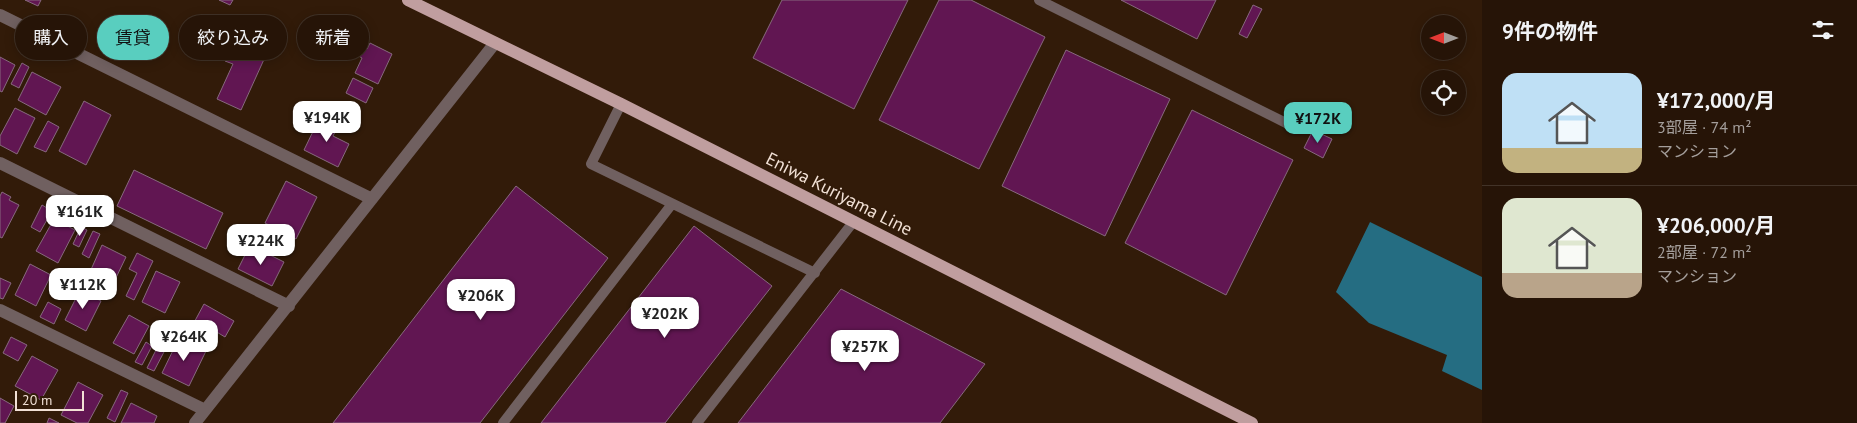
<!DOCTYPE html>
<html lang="ja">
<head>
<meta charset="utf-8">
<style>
  :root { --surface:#261407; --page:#2e1d11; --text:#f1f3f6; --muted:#a49e9b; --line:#423328; --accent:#59cebf }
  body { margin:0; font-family:"PT Sans","Noto Sans JP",sans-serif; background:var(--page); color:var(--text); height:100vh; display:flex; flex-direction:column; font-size:19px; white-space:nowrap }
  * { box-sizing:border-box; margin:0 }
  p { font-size:16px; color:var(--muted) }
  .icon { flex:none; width:28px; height:28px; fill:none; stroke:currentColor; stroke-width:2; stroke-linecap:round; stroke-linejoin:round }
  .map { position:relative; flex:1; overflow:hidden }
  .panel { display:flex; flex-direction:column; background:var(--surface); width:375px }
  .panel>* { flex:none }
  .banner { position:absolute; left:15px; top:15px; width:475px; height:45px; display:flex; gap:10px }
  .needle { width:32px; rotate:270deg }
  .fabs { position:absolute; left:1421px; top:15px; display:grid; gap:10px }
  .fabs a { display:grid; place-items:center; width:45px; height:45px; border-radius:50%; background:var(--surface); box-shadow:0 2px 12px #0003,0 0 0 1px var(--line); font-size:25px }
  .scale { position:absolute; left:15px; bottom:12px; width:69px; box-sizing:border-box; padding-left:5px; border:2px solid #f2e1d6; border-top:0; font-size:14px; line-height:18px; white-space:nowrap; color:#f2e1d6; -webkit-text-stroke:4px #321b09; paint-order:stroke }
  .price { position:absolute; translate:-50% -42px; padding:0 11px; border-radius:10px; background:#fff; color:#222; font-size:16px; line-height:32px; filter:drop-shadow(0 1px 2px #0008) }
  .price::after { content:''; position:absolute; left:50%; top:30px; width:15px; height:11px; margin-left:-8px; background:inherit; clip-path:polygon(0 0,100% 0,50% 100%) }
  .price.current { background:var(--accent); color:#111 }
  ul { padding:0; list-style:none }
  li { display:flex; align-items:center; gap:15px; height:125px; padding:0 20px }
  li+li { border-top:1px solid var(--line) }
  li span { display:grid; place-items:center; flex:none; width:140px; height:100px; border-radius:15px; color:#555 }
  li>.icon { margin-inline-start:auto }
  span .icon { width:60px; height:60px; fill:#fffc; stroke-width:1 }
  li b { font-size:21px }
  h2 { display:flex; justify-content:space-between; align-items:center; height:60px; padding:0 20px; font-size:21px }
  .chip { padding:0 18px; border-radius:22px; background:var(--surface); box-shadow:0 2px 12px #0003,0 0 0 1px var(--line); font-size:18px; line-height:45px }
  .chip.current { background:var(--accent); color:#111 }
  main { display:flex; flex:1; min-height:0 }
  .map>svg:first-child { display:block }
</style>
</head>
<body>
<main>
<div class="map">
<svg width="1482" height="423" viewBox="0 0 1482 423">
  <rect width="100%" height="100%" fill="#321b09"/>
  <!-- water -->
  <path fill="#256d82" d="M1370,222L1482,277V390L1442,371L1447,355L1369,323L1336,292Z"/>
  <!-- building -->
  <path fill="#611652" stroke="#87697e" d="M25,0H41L38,6Z
    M219,0H233L230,5Z
    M782,0H908L854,109L753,58Z
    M939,0H971L1045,37L979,169L879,120Z
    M1121,0H1216L1197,39Z
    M1253,5L1262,9L1247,38L1239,34Z
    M248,38L260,43L256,51L266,55L241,110L217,99L233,64L225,61L234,40L244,44Z
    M370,43L392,54L378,84L355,73L362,58L357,55L361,46L367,49Z
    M1066,50L1170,99L1105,236L1002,186Z
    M0,57L15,65L2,92L0,91Z
    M22,63L29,67L19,88L11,84Z
    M32,72L61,87L46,115L18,100Z
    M353,78L373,88L366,103L346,93Z
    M84,101L111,115L86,165L59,151Z
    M15,108L35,118L17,154L0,145V136Z
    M1192,110L1293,160L1226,295L1125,243Z
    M320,117L338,126L333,136L349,144L338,167L304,150Z
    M48,121L59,127L46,152L34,147Z
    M1313,130L1332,139L1323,158L1304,148Z
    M134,170L223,213L206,249L117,206Z
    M286,181L317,197L296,239L265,223Z
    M516,186L608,258L480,423H333Z
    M2,192L11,197L9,200L19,205L2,238L0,237V196Z
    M42,205L52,211L40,232L31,227Z
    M54,219L75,230L58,263L36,251Z
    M694,226L772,286L665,423H541Z
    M81,227L87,230L79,247L73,244Z
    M93,231L100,234L89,258L82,254Z
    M102,245L126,257L112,286L89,274Z
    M250,245L284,262L272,286L238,269Z
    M137,253L153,261L134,300L126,296L137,273L129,269Z
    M30,264L51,275L36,306L15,295Z
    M156,271L180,282L165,313L142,302Z
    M0,278L11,283L3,299L0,298Z
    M841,289L985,364L940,423H738Z
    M80,290L101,301L86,331L65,320Z
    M48,302L61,309L54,324L40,317Z
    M204,304L234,321L225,337L215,331L210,341L190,330Z
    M129,315L149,326L134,354L113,343Z
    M11,337L27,345L18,361L3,353Z
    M179,338L206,351L189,386L162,373Z
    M146,342L152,346L142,365L135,362Z
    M158,346L165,350L154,371L147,368Z
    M32,356L58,370L41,400L15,386Z
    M78,382L103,395L88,423H77L61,415Z
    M121,390L128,393L115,422L107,418Z
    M0,398L14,406L5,423H0Z
    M131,403L157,416L154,423H121Z
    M49,418L59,423H47Z"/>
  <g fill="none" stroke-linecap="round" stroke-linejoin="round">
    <!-- service -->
    <path stroke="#706060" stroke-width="10" d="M1039,0L1286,123
      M621,104L591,164L815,273
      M503,423L672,204
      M697,423L854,221"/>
    <!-- minor -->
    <path stroke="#706060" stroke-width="12" d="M0,15L372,199
      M0,163L289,306
      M0,310L205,410
      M195,423L495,43"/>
    <!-- primary -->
    <path stroke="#c09e9f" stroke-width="12" d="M408,0L621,104L1252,423"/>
  </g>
  <g text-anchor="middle" stroke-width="4" stroke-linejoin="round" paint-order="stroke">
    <!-- street labels -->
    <g font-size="18" fill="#f2e1d6" stroke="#321b09">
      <text transform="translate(839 194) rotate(27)" y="6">Eniwa Kuriyama Line</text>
    </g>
  </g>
</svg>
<div class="fabs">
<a><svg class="needle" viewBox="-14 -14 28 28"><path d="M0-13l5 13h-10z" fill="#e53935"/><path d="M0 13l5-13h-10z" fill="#a49e9b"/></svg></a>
<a><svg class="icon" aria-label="locate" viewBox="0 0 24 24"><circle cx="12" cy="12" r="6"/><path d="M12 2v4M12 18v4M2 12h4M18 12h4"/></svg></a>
</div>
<div class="scale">20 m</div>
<b class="price" style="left:327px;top:143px">¥194K</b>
<b class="price current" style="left:1318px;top:144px">¥172K</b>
<b class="price" style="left:80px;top:237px">¥161K</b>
<b class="price" style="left:261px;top:266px">¥224K</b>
<b class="price" style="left:83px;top:310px">¥112K</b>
<b class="price" style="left:481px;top:321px">¥206K</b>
<b class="price" style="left:665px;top:339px">¥202K</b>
<b class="price" style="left:184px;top:362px">¥264K</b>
<b class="price" style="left:865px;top:372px">¥257K</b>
<div class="banner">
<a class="chip">購入</a>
<a class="chip current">賃貸</a>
<a class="chip">絞り込み</a>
<a class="chip">新着</a>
</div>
</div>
<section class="panel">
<h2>9件の物件<svg class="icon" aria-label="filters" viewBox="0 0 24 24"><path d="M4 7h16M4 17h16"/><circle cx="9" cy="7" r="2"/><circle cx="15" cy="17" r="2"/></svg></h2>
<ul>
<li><span style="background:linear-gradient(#bfe0f5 75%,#c2b280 0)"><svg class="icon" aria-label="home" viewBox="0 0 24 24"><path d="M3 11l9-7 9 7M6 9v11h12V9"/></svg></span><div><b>¥172,000/月</b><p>3部屋 · 74 m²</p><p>マンション</p></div></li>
<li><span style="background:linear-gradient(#dfe7d0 75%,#b9a48a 0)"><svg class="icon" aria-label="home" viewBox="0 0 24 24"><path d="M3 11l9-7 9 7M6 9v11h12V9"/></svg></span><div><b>¥206,000/月</b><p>2部屋 · 72 m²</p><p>マンション</p></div></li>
</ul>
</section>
</main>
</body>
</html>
